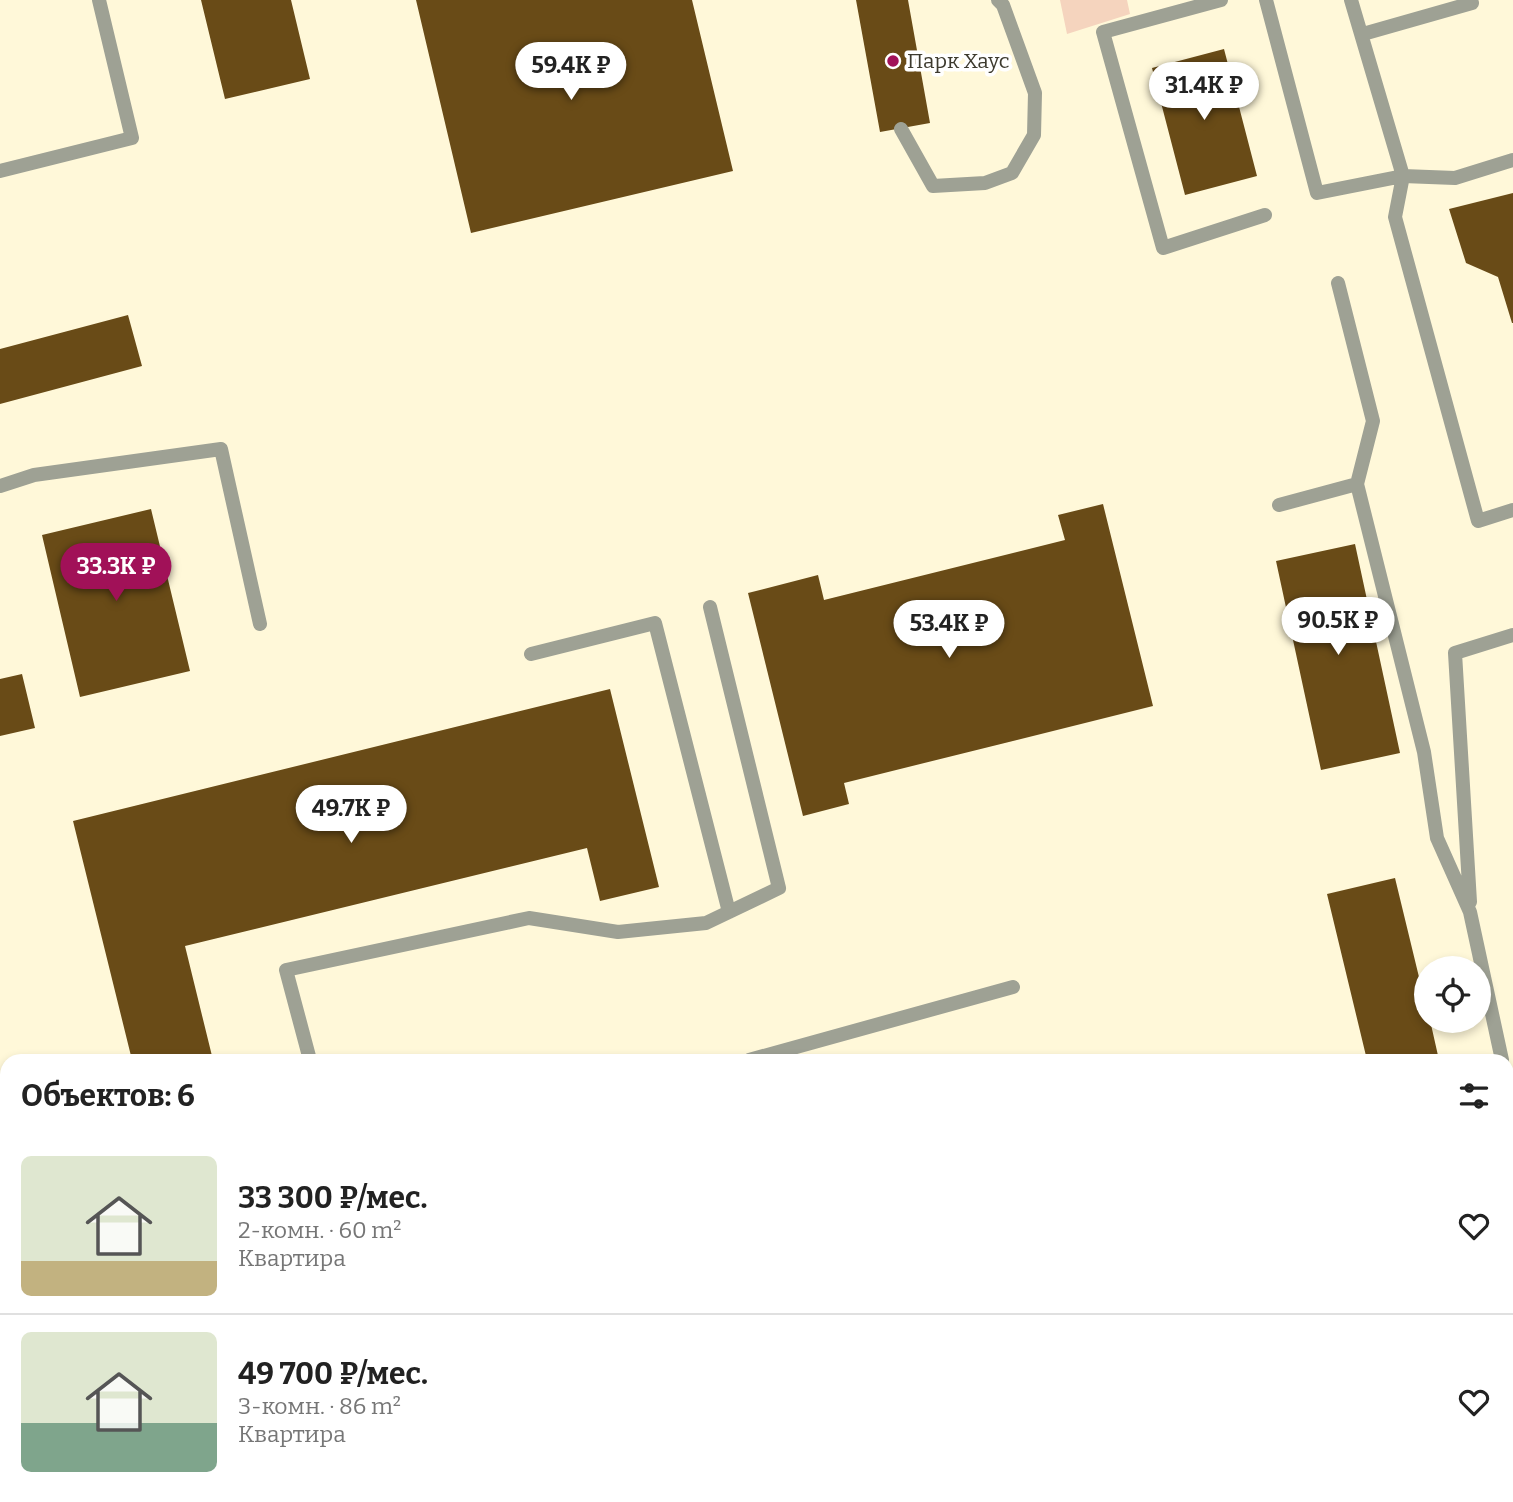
<!DOCTYPE html>
<html lang="ru">
<head>
<meta charset="utf-8">
<style>
  :root { --surface:#fff; --page:#f6f6f6; --text:#222; --muted:#767676; --line:#e0e0e0; --accent:#a11158 }
  body { margin:0; font-family:Bitter,serif; background:var(--page); color:var(--text); height:100vh; display:flex; flex-direction:column; font-size:26px; white-space:nowrap }
  * { box-sizing:border-box; margin:0 }
  p { font-size:23px; color:var(--muted) }
  .icon { flex:none; width:38px; height:38px; fill:none; stroke:currentColor; stroke-width:2; stroke-linecap:round; stroke-linejoin:round }
  .map { position:relative; flex:1; overflow:hidden }
  .details { position:absolute; left:0px; top:1054px; width:1514px; height:450px; display:flex; flex-direction:column; background:var(--surface); border-radius:21px 21px 0 0; box-shadow:0 4px 10px #0003 }
  .details>* { flex:none }
  .buttons { position:absolute; left:1414px; top:956px; display:grid; gap:14px }
  .buttons a { display:grid; place-items:center; width:77px; height:77px; border-radius:50%; background:var(--surface); box-shadow:0 4px 10px #0003; font-size:35px }
  .price { position:absolute; translate:-50% -60px; padding:0 16px; border-radius:24px; background:#fff; color:#222; font-size:23px; line-height:46px; filter:drop-shadow(0 2px 4px #0008) }
  .price::after { content:''; position:absolute; left:50%; top:42px; width:21px; height:16px; margin-left:-10px; background:inherit; clip-path:polygon(0 0,100% 0,50% 100%) }
  .price.current { background:var(--accent); color:#fff }
  ul { padding:0; list-style:none }
  li { display:flex; align-items:center; gap:21px; height:175px; padding:0 21px }
  li+li { border-top:2px solid var(--line) }
  li span { display:grid; place-items:center; flex:none; width:196px; height:140px; border-radius:10px; color:#555 }
  li>.icon { margin-inline-start:auto }
  span .icon { width:84px; height:84px; fill:#fffc; stroke-width:1 }
  li b { font-size:30px }
  h2 { display:flex; justify-content:space-between; align-items:center; height:84px; padding:0 21px; font-size:30px }
  .map>svg:first-child { display:block }
</style>
</head>
<body>
<div class="map">
<svg width="1513" height="1502" viewBox="0 0 1513 1502">
  <rect width="100%" height="100%" fill="#fff8d9"/>
  <!-- green -->
  <path fill="#f5d4be" d="M1060,0H1127L1130,14L1067,34Z
    M0,1302L7,1309V1496H182L188,1502H0Z"/>
  <!-- building -->
  <path fill="#694b17" d="M201,0H291L310,79L225,99Z
    M416,0H692L733,171L471,233Z
    M856,0H908L930,123L880,132Z
    M1224,49L1257,176L1185,195L1152,68Z
    M1513,193V323H1512L1498,277L1466,263L1449,209Z
    M128,315L142,366L0,404V349Z
    M1103,504L1153,706L844,783L849,804L803,816L748,593L818,575L824,600L1065,540L1058,515Z
    M151,509L190,671L80,697L42,535Z
    M1355,544L1400,753L1321,770L1276,561Z
    M22,674L35,728L0,736V679Z
    M610,689L659,887L600,901L587,848L185,946L213,1060H132L73,821Z
    M1395,878L1426,1006V1020H1430L1439,1060H1367L1327,894Z
    M961,1496H1238L1239,1502H963Z"/>
  <g fill="none" stroke-linecap="round" stroke-linejoin="round">
    <!-- lane -->
    <path stroke="#9ea194" stroke-width="14" d="M1221,0L1103,32L1163,248L1265,215
      M1266,0L1317,193L1403,176L1455,178L1513,160
      M1351,0L1403,176L1395,217L1478,521L1513,510
      M1363,34L1472,3
      M901,129L933,186L985,183L1012,173L1034,135L1035,93L1003,5L998,0
      M0,171L132,138L99,0
      M1338,283L1373,421L1357,484
      M0,486L34,475L221,449L260,624
      M1279,505L1357,484L1424,752L1437,838L1470,912L1502,1060
      M531,654L655,623L729,912
      M1470,902L1455,653L1513,635
      M310,1060L286,970L529,918L618,932L706,923L779,888L710,607
      M749,1060L1013,987
      M1507,1084L1513,1114
      M599,1502L605,1496"/>
    <!-- secondary -->
    <path stroke="#747765" stroke-width="14" d="M0,1151L7,1159
      M325,1496L330,1502"/>
  </g>
  <!-- markers -->
  <circle fill="#a11158" stroke="#fff" stroke-width="2.5" cx="893" cy="61" r="7"/>
  <g text-anchor="middle" stroke-width="7" stroke-linejoin="round" paint-order="stroke">
    <!-- poi labels -->
    <g font-size="21" fill="#3d3a2e" stroke="#fff" text-anchor="start">
      <text x="907" y="68">Парк Хаус</text>
    </g>
  </g>
</svg>
<div class="buttons">
<a><svg class="icon" aria-label="locate" viewBox="0 0 24 24"><circle cx="12" cy="12" r="6"/><path d="M12 2v4M12 18v4M2 12h4M18 12h4"/></svg></a>
</div>
<b class="price" style="left:571px;top:102px">59.4K ₽</b>
<b class="price" style="left:1204px;top:122px">31.4K ₽</b>
<b class="price current" style="left:116px;top:603px">33.3K ₽</b>
<b class="price" style="left:1338px;top:657px">90.5K ₽</b>
<b class="price" style="left:949px;top:660px">53.4K ₽</b>
<b class="price" style="left:351px;top:845px">49.7K ₽</b>
<section class="details">
<h2>Объектов: 6<svg class="icon" aria-label="filters" viewBox="0 0 24 24"><path d="M4 7h16M4 17h16"/><circle cx="9" cy="7" r="2"/><circle cx="15" cy="17" r="2"/></svg></h2>
<ul>
<li><span style="background:linear-gradient(#dfe7d0 75%,#c2b280 0)"><svg class="icon" aria-label="home" viewBox="0 0 24 24"><path d="M3 11l9-7 9 7M6 9v11h12V9"/></svg></span><div><b>33 300 ₽/мес.</b><p>2-комн. · 60 m²</p><p>Квартира</p></div><svg class="icon" aria-label="heart" viewBox="0 0 24 24"><path d="M12 20l-8-8c-3-5 5-10 8-4 3-6 11-1 8 4z"/></svg></li>
<li><span style="background:linear-gradient(#dfe7d0 65%,#7fa58c 0)"><svg class="icon" aria-label="home" viewBox="0 0 24 24"><path d="M3 11l9-7 9 7M6 9v11h12V9"/></svg></span><div><b>49 700 ₽/мес.</b><p>3-комн. · 86 m²</p><p>Квартира</p></div><svg class="icon" aria-label="heart" viewBox="0 0 24 24"><path d="M12 20l-8-8c-3-5 5-10 8-4 3-6 11-1 8 4z"/></svg></li>
</ul>
</section>
</div>
</body>
</html>
